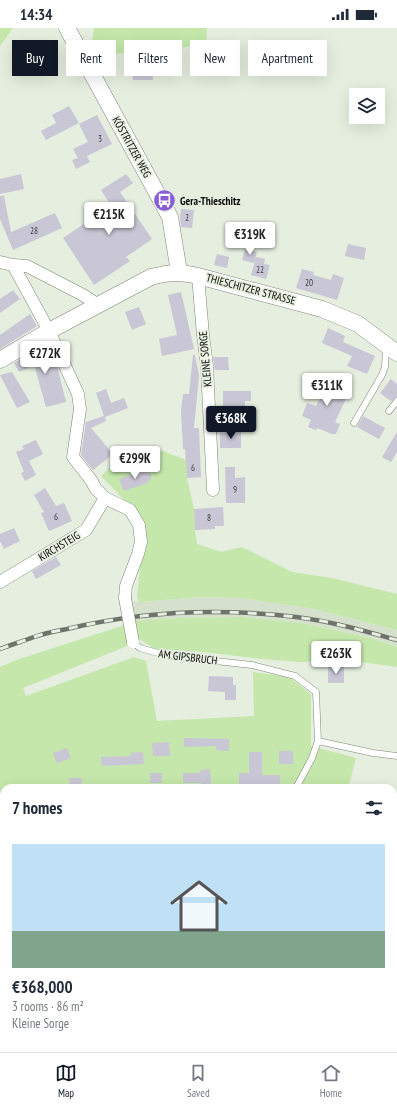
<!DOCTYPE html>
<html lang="en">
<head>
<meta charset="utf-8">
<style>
  :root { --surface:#fff; --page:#f6f6f7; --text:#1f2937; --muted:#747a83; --line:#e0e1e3; --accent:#111827 }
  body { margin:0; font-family:"PT Sans Narrow",sans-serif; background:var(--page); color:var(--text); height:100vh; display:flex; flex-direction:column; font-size:15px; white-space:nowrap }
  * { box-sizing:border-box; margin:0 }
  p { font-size:13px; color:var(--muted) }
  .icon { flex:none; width:22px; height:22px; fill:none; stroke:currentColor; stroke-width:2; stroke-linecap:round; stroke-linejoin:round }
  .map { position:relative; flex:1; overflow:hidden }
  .panel { position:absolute; left:0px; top:756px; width:397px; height:268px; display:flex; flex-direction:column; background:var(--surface); border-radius:12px 12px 0 0; box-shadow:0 4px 16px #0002 }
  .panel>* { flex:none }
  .top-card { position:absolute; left:12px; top:12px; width:373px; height:36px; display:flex; gap:8px }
  .controls { position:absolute; left:349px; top:60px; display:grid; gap:8px }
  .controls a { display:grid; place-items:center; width:36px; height:36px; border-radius:0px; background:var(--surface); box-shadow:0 4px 16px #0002; font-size:20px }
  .price { position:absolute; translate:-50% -34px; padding:0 9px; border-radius:4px; background:#fff; color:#222; font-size:13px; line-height:26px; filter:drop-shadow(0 1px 2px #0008) }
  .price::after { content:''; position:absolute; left:50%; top:24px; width:12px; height:9px; margin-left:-6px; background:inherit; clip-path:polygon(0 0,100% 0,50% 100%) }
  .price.selected { background:var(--accent); color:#fff }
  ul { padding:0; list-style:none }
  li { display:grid; align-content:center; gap:8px; height:212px; padding:0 12px }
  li+li { border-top:1px solid var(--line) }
  li span { display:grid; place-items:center; height:124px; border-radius:0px; color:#555 }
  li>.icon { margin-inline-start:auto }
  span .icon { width:72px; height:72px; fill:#fffc; stroke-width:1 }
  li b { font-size:17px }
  h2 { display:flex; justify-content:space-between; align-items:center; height:48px; padding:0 12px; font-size:17px }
  .chip { padding:0 14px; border-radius:0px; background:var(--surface); box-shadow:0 4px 16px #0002; font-size:14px; line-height:36px }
  .chip.selected { background:var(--accent); color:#fff }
  .status { display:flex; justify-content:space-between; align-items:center; height:28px; padding:0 20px; background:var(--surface); direction:ltr }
  .status svg { height:11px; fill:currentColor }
  .dock { display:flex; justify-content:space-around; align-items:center; height:56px; border-top:1px solid var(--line); background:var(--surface); font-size:11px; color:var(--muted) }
  .dock a { display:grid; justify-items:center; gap:2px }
  .dock .selected { color:var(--accent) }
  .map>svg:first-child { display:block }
</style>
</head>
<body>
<div class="status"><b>14:34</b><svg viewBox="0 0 49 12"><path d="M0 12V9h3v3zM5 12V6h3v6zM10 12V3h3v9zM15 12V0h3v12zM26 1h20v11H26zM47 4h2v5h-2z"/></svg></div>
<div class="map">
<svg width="397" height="1024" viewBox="0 0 397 1024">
  <rect width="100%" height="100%" fill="#e5eedf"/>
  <!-- built -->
  <path fill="#d5e1cc" d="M200,569L241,570L310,580L393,601L397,602V619L367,609L301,595L241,589L179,590L133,593L130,573L139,574Z"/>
  <!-- green -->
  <path fill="#c5e7ab" d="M0,0H13L0,18Z
    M94,0H207L206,17L94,28L91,20Z
    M130,420L163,423L186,432L187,450L194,481L195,502L197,516L221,524L242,519L292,544L332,550L397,566V602L310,580L241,570L200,569L139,574L137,569L143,511L133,481L101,448Z
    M241,589L301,595L367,609L397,619V639L347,632L299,634L263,631L203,624L155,621L136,609L133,593L179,590Z
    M125,597L132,616L23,660L26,668L134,629L146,633L157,693L254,688L253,644L289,649L311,666V718L356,730L348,760H4V818L0,810V639L19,631Z
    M393,837L397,838V978L393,975Z"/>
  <!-- building -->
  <path fill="#c9c6d5" d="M227,17L228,39H218V34H207V23H218Z
    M152,37L153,52H133L132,38Z
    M69,78L79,95L46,112L41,103L56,95L52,87Z
    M97,87L112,116L87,128L90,134L76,141L72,132L78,130L73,121L88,114L79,96Z
    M21,146L24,161L0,166V151Z
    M126,146L133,155L120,164L152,211L126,229L130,233L94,257L63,210L97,187L100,191L114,182L101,162Z
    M0,168H4L11,204L55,185L62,200L13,222L0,191Z
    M181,181L194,182L192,200L181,199L180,191Z
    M348,216L366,220L364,232L345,228Z
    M245,221L257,224L254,235L242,232Z
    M217,226L229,229L227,240L214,237Z
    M256,229L265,231L264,236L270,237L266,251L251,247Z
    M302,241L314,244L313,247L331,252L333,246L344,250L337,272L296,260Z
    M13,262L20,271L0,285V271Z
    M181,264L194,321L162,328L159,311L177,307L168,267Z
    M139,279L146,296L132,302L125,284Z
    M30,286L37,298L0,321V307Z
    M328,300L345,308L343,314L375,328L367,346L347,338L352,328L322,315Z
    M46,316L57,338L66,374L46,379L34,337L19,344L14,335Z
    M193,327H195L199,348L194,400H199L201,449L187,450L185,421H183L181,383L183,366H189Z
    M213,329H228L229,342H215Z
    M12,344L30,374L17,380L0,347Z
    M329,346L341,352L339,357L350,362L335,394L340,396L336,406H332L317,400L316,402L308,399L311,392L302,388L307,375L316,378L326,357L325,356Z
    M391,351L397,356V369L391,373L380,365Z
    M106,361L111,375L124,370L128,380L105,389L106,393L91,400L113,426L93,442L81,427L86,394L104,388L96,365Z
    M223,363H251V373H245V383H223Z
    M363,388L385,400L379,411L357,399Z
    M241,404V420H220V405Z
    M397,404V424L391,434L382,429Z
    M36,412L43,426L29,433L36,447L25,453L21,445L24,444L16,424L24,421L22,418Z
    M225,439H235V450L245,449V475H226Z
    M143,443L151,446V451L148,453V455L124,463L119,451Z
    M45,460L56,478L64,475L72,493L49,503L41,485L44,484L34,467Z
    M223,479L224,498H215V501L195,502L194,481Z
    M14,500L20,513L4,521L0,513V506Z
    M56,529L61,537L36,551L32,543Z
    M328,639H344V655H328Z
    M209,648L233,649V657H236V672H225V664L208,663Z
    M184,710L229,711V723L216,722V718L184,719Z
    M169,714L170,728H153L152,715Z
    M67,720L71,730L57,735L53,725Z
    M279,723H293V736H279Z
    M143,724L144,736L102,738L101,729L131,728L130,725Z
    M249,724H262V747H280V760H239V745H249Z
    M210,741L211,759L201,760V755H183V745H200V742Z
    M150,745H162V755H150Z
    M70,750H82L81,760L69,759Z"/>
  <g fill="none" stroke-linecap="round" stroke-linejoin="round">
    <defs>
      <path id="service" d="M389,383L397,373
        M354,395L382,347L385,339L386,319
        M133,614L140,620L169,628L252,637L295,648L316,664L318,713L373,725L397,728
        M296,760L312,730L318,713
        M393,985L397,989"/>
      <path id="minor" d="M0,234L13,237L49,303L78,366L80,381L73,429L91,452L96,461L105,470L130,482L139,497L141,514L138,526L126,558L125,570
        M13,237L27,238L83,267L98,277
        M198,248L203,307L207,338L213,462
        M0,554L86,502L105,470"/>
      <path id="secondary" d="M67,0L170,189L179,244
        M0,332L49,303L151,249C171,244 179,244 198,248L322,281L358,296L397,325"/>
    </defs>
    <!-- service casing -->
    <use href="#service" stroke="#7e8679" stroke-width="7"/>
    <!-- minor casing -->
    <use href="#minor" stroke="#7e8679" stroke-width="13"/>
    <!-- secondary casing -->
    <use href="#secondary" stroke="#7e8679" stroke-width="17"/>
    <!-- service -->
    <use href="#service" stroke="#fff" stroke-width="6"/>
    <!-- minor -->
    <use href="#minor" stroke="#fff" stroke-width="12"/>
    <!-- secondary -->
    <use href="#secondary" stroke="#fff" stroke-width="16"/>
    <defs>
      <path id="rail" d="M0,621C11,617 23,613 34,609C45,605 56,603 67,601C142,583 220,580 296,589C330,593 364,603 397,612"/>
    </defs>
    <!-- rail casing -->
    <use href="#rail" stroke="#6e746b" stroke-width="4.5"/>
    <!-- rail -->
    <use href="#rail" stroke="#e5eedf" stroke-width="3" stroke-dasharray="9" stroke-linecap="butt"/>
    <defs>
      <path id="minor-bridge" d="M125,570L133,614"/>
    </defs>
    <!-- minor-bridge casing -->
    <use href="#minor-bridge" stroke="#7e8679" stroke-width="13" stroke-linecap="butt"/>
    <!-- minor-bridge -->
    <use href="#minor-bridge" stroke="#fff" stroke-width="12"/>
  </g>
  <!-- icons -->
  <defs>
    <symbol id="bus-disc" viewBox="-11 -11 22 22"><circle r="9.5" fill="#875cd6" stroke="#e5eedf"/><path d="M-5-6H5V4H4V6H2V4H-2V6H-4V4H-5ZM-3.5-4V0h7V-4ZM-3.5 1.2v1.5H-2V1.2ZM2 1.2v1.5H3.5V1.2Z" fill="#fff"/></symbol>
  </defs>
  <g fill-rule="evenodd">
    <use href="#bus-disc" x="152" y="160" width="25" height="25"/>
  </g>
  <g text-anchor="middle" stroke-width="3.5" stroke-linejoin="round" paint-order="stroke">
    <!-- number labels -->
    <g font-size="9" fill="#3a3a3b">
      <text x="100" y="114">3</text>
      <text x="187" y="193">2</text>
      <text x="34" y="206">28</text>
      <text x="260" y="245">22</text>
      <text x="309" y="258">20</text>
      <text x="193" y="443">6</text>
      <text x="235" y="465">9</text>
      <text x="56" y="492">6</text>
      <text x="209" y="493">8</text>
    </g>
    <!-- street labels -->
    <g font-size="11" fill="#0a0c08" stroke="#e5eedf">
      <text transform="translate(132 119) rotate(61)" y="4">KÖSTRITZER WEG</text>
      <text transform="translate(251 261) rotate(15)" y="4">THIESCHITZER STRASSE</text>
      <text transform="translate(205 331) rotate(-95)" y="4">KLEINE SORGE</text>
      <text transform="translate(59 518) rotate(-31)" y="4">KIRCHSTEIG</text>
      <text transform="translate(188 629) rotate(7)" y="4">AM GIPSBRUCH</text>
    </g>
    <!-- poi labels -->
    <g font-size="11" font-weight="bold" fill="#0a0c08" stroke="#e5eedf" text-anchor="start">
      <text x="180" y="177">Gera-Thieschitz</text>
    </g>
  </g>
</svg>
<div class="controls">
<a><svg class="icon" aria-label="layers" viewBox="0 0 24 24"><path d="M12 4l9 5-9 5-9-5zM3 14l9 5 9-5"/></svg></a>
</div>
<b class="price" style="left:109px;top:208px">€215K</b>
<b class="price" style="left:250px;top:228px">€319K</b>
<b class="price" style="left:45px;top:347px">€272K</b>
<b class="price" style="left:327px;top:379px">€311K</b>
<b class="price selected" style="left:231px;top:412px">€368K</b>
<b class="price" style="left:135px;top:452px">€299K</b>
<b class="price" style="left:336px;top:647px">€263K</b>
<div class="top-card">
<a class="chip selected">Buy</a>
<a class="chip">Rent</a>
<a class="chip">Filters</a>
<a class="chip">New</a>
<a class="chip">Apartment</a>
</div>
<section class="panel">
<h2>7 homes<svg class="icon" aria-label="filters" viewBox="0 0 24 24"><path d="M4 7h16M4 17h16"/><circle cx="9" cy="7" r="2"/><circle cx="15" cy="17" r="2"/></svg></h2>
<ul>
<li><span style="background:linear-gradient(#bfe0f5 70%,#7fa58c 0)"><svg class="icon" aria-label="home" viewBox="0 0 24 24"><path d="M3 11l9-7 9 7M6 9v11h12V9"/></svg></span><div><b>€368,000</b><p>3 rooms · 86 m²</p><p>Kleine Sorge</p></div></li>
</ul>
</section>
</div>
<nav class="dock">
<a class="selected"><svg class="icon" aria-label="map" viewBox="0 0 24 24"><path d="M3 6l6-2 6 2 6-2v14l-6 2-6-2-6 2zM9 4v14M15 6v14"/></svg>Map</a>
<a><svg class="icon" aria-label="saved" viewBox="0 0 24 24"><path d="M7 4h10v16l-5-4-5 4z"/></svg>Saved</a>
<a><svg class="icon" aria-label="home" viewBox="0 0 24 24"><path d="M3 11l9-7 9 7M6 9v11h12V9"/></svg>Home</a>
</nav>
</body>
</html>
